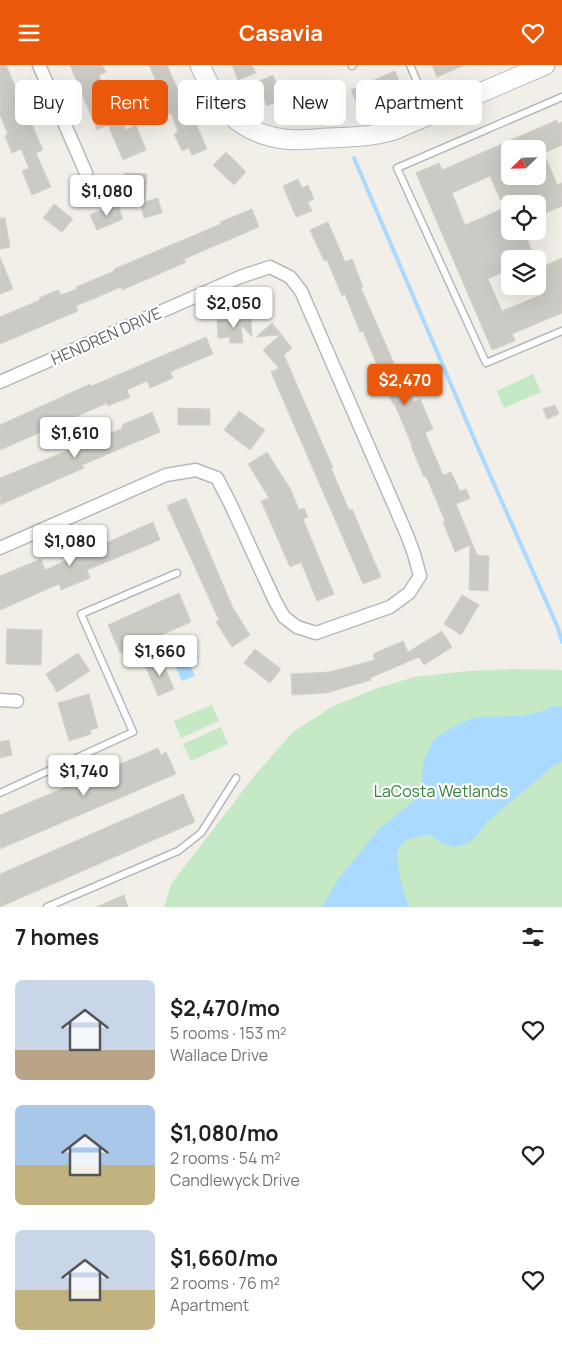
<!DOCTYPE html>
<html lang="en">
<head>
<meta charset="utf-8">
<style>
  :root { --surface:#fff; --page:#f2f2f2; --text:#202124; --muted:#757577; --accent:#ea580c }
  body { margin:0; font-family:Manrope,sans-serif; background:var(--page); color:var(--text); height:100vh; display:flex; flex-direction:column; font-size:19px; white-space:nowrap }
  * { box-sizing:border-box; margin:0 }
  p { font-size:16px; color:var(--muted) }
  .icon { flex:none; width:28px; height:28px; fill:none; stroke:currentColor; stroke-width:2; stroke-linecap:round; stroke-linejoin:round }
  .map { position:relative; height:842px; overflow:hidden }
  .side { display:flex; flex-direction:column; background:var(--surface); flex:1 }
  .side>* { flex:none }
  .top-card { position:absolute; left:15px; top:15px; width:532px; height:45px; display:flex; gap:10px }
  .needle { width:32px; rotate:247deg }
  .buttons { position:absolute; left:501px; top:75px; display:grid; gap:10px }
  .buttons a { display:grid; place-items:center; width:45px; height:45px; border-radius:8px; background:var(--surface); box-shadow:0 5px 20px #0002; font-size:25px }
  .price { position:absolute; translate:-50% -42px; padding:0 11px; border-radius:5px; background:#fff; color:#222; font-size:16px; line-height:32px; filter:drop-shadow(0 1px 2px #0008) }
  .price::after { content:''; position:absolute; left:50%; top:30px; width:15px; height:11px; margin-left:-8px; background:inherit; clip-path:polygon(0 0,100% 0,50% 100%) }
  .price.active { background:var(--accent); color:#fff }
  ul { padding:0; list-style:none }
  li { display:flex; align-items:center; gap:15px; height:125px; padding:0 15px }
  li span { display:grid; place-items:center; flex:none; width:140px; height:100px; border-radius:8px; color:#555 }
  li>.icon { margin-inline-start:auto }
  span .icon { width:60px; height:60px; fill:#fffc; stroke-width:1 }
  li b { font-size:21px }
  h2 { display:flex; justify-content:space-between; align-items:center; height:60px; padding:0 15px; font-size:21px }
  .tag { padding:0 18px; border-radius:8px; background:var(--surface); box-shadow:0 5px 20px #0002; font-size:18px; line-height:45px }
  .tag.active { background:var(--accent); color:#fff }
  header { display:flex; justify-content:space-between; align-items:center; height:65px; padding:0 15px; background:var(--accent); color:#fff; font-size:22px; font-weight:700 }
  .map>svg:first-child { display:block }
</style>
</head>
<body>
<header><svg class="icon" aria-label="menu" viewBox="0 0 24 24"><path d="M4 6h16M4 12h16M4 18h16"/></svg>Casavia<svg class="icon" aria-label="heart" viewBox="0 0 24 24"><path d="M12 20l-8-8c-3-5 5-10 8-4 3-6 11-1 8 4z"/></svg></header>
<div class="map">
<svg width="562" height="842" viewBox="0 0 562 842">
  <rect width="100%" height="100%" fill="#f1efe8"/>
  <!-- green -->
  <path fill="#c5e8c5" d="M533,309L541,327L504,343L497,326Z
    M514,604L562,605V842H164L171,819L255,710L293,667L332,642L372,625L414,612L468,606Z
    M212,640L219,656L181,673L174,656Z
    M221,662L228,679L191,696L183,679Z"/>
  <!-- water -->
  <path fill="#aadaff" d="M194,581L199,592L188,596L195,611L182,616L171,592Z
    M553,641L562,642V697L551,703L488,756L474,774L466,779L455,782L441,778L431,770H423L406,775L397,786L400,815L409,842H320L323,840L339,813L379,764L421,730L423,698L434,674L458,659L476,652L521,651L544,646Z"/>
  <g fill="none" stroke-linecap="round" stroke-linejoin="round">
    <!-- stream -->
    <path stroke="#aadaff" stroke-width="4" d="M354,93L482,392L558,563L562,577"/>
  </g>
  <!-- building -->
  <path fill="#cccac5" stroke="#d6d1c6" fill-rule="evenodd" d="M0,0H6L43,85L36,88L51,122L32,130L22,106L29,103L21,84L12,88L5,71L8,69L0,50Z
    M70,0H102L106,7L99,10L106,29L110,27L126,65L136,60L146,85L123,95L108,60L97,65Z
    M149,0H167L193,60L196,59L207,84L192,90L189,83L182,86L174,69L178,67L171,48L164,51L158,39L165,36Z
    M232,0H252L256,8L238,15Z
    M432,0H465L437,12Z
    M395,6L403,25L359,43L351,25Z
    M273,10L283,34L267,41L257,17Z
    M557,55L558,59L562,57V80L544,88L557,120L562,118V141L538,151V139H510V163L502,166H524L535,194H510V204L488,214L502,246L541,230L538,223V204L562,193V248L512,269L515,276L492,285L416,108L439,98L442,105ZM505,84H538V111H510V96ZM490,111L504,143L465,160L452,128Z
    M226,87L246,107L234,120L213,100Z
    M125,108L147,109L145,135L123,133Z
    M298,114L302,123L308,120L314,134L308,137L312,146L296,152L283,121Z
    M158,133L162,148L144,153L140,138Z
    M117,138L123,154L97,165L90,150Z
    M54,139L73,154L62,167L43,153Z
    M252,144L259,162L184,194L186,197L150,213L122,225L121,222L76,241L78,246L0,279V252L40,235L39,233L58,225L61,230L77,224L76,222L114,206V204L221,159L220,157Z
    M0,153H5L10,182L0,184Z
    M328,157L345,197L352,194L363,222L361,223L396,303L399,302L414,337L420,334L433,364L425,368L443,410L451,407L460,426L466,424L470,433L456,439L477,490L489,491L488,526L469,525L470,480L455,487L443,457L445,456L426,411L424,412L411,381L412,380L394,338L393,339L363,266L360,267L345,229L342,231L327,195L324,196L310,165Z
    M0,192L13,224L0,229Z
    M251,253L252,272L241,260L243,278H230V272L218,273L217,255Z
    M272,258L292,283L284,290L333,403H331L349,445L352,444L381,512L363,519L271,307L279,303L263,285L280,270L256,272Z
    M206,272L213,289L170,307L173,313L150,323L147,316L127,325L130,332L108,341L107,338L0,385V360L90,319L92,321Z
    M555,340L559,349L547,354L543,344Z
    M178,343L210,344V360H178Z
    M239,346L265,365L250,385L224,365Z
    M152,347L160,367L82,400L84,403L0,440V413L123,363L122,360Z
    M267,387L291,425L299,445L304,443L308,452L303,454L334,529L317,536L301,497L290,502L261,436L269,433L248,399Z
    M186,433L233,543L250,570L232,582L216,557L219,555L167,441Z
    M153,457L160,475L87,505L90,513L61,525L59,519L0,545V511L41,494L45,505Z
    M179,528L191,557L120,588L108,560Z
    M462,530L479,540L461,570L444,559Z
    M7,564L42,565L41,600L6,599Z
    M442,566L452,582L424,600L419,592L370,613L371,615L326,628L292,630L291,609L329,607L375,595L373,589L403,576L408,587Z
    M255,584L281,604L270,618L244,598Z
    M78,588L90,606L57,627L46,609Z
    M161,593L174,624L158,631L145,600Z
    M89,629L98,663L90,665L91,669L69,676L58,638Z
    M9,675L12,690L0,693V677Z
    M158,683L161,690L166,687L176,709L0,784V750Z
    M183,729L195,757L0,842V809Z
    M124,830L128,842H96Z"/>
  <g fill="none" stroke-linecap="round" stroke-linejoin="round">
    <defs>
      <path id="lane" d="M410,0L430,47
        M352,1L353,0
        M562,32L397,103L486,298L562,266
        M0,728L133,667L81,549L177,508
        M47,842L178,786L201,768L236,713"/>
      <path id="street" d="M39,0L86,108
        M0,317L240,212L270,202L290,212L301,226L407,470L414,489L420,511L409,528L390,542L316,568L297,562L284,552L275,536L230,438L217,413L196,405L166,410L0,483
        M0,635L17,636"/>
      <path id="secondary" d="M200,0C217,40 237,68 284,74C297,76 312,74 326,73C349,72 372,72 394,65L545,0"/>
    </defs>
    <!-- lane casing -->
    <use href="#lane" stroke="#b5b8bc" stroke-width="9"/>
    <!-- street casing -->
    <use href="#street" stroke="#b5b8bc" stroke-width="15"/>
    <!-- secondary casing -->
    <use href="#secondary" stroke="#b6babf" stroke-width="21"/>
    <!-- lane -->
    <use href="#lane" stroke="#fff" stroke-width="6"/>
    <!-- street -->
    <use href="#street" stroke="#fff" stroke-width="12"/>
    <!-- secondary -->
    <use href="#secondary" stroke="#fff" stroke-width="19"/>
  </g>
  <g text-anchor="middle" stroke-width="4.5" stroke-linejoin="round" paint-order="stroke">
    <!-- street labels -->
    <g font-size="16" fill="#5f6368" stroke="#fff">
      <text transform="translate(106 271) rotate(-24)" y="6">HENDREN DRIVE</text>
    </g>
    <!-- park labels -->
    <g font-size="16" fill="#348238" stroke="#fff">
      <text x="441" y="732">LaCosta Wetlands</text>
    </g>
  </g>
</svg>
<div class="buttons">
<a><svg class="needle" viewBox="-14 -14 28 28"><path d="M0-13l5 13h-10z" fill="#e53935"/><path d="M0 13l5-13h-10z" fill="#757577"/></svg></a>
<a><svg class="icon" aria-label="locate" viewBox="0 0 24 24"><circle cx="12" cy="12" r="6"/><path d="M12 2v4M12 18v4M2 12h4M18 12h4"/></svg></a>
<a><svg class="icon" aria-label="layers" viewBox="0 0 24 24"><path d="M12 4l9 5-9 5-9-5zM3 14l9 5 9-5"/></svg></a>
</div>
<b class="price" style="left:107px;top:152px">$1,080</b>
<b class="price" style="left:234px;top:264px">$2,050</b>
<b class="price active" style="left:405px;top:341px">$2,470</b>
<b class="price" style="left:75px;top:394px">$1,610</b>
<b class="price" style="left:70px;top:502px">$1,080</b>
<b class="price" style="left:160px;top:612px">$1,660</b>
<b class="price" style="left:84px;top:732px">$1,740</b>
<div class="top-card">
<a class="tag">Buy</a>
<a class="tag active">Rent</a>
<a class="tag">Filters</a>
<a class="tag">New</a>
<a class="tag">Apartment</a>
</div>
</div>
<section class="side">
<h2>7 homes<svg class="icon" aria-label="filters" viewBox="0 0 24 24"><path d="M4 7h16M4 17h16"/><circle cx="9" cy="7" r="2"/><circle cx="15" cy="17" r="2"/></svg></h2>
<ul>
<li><span style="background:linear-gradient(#c9d6e8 70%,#b9a48a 0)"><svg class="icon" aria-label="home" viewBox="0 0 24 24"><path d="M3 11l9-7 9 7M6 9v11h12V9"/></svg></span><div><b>$2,470/mo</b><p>5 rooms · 153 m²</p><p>Wallace Drive</p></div><svg class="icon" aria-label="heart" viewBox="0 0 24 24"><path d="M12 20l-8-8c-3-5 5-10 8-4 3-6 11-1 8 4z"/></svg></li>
<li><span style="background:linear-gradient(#a9c7e8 60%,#c2b280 0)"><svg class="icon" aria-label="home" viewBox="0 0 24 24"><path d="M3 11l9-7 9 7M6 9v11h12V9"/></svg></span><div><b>$1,080/mo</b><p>2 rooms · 54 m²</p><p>Candlewyck Drive</p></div><svg class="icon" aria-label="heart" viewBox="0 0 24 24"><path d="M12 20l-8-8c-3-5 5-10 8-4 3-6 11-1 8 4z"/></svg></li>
<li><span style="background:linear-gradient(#c9d6e8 60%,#c2b280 0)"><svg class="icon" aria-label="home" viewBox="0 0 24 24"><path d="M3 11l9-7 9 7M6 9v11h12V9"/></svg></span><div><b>$1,660/mo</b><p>2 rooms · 76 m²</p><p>Apartment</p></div><svg class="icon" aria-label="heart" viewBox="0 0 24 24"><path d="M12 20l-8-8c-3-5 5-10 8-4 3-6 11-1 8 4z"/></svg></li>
</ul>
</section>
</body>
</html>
